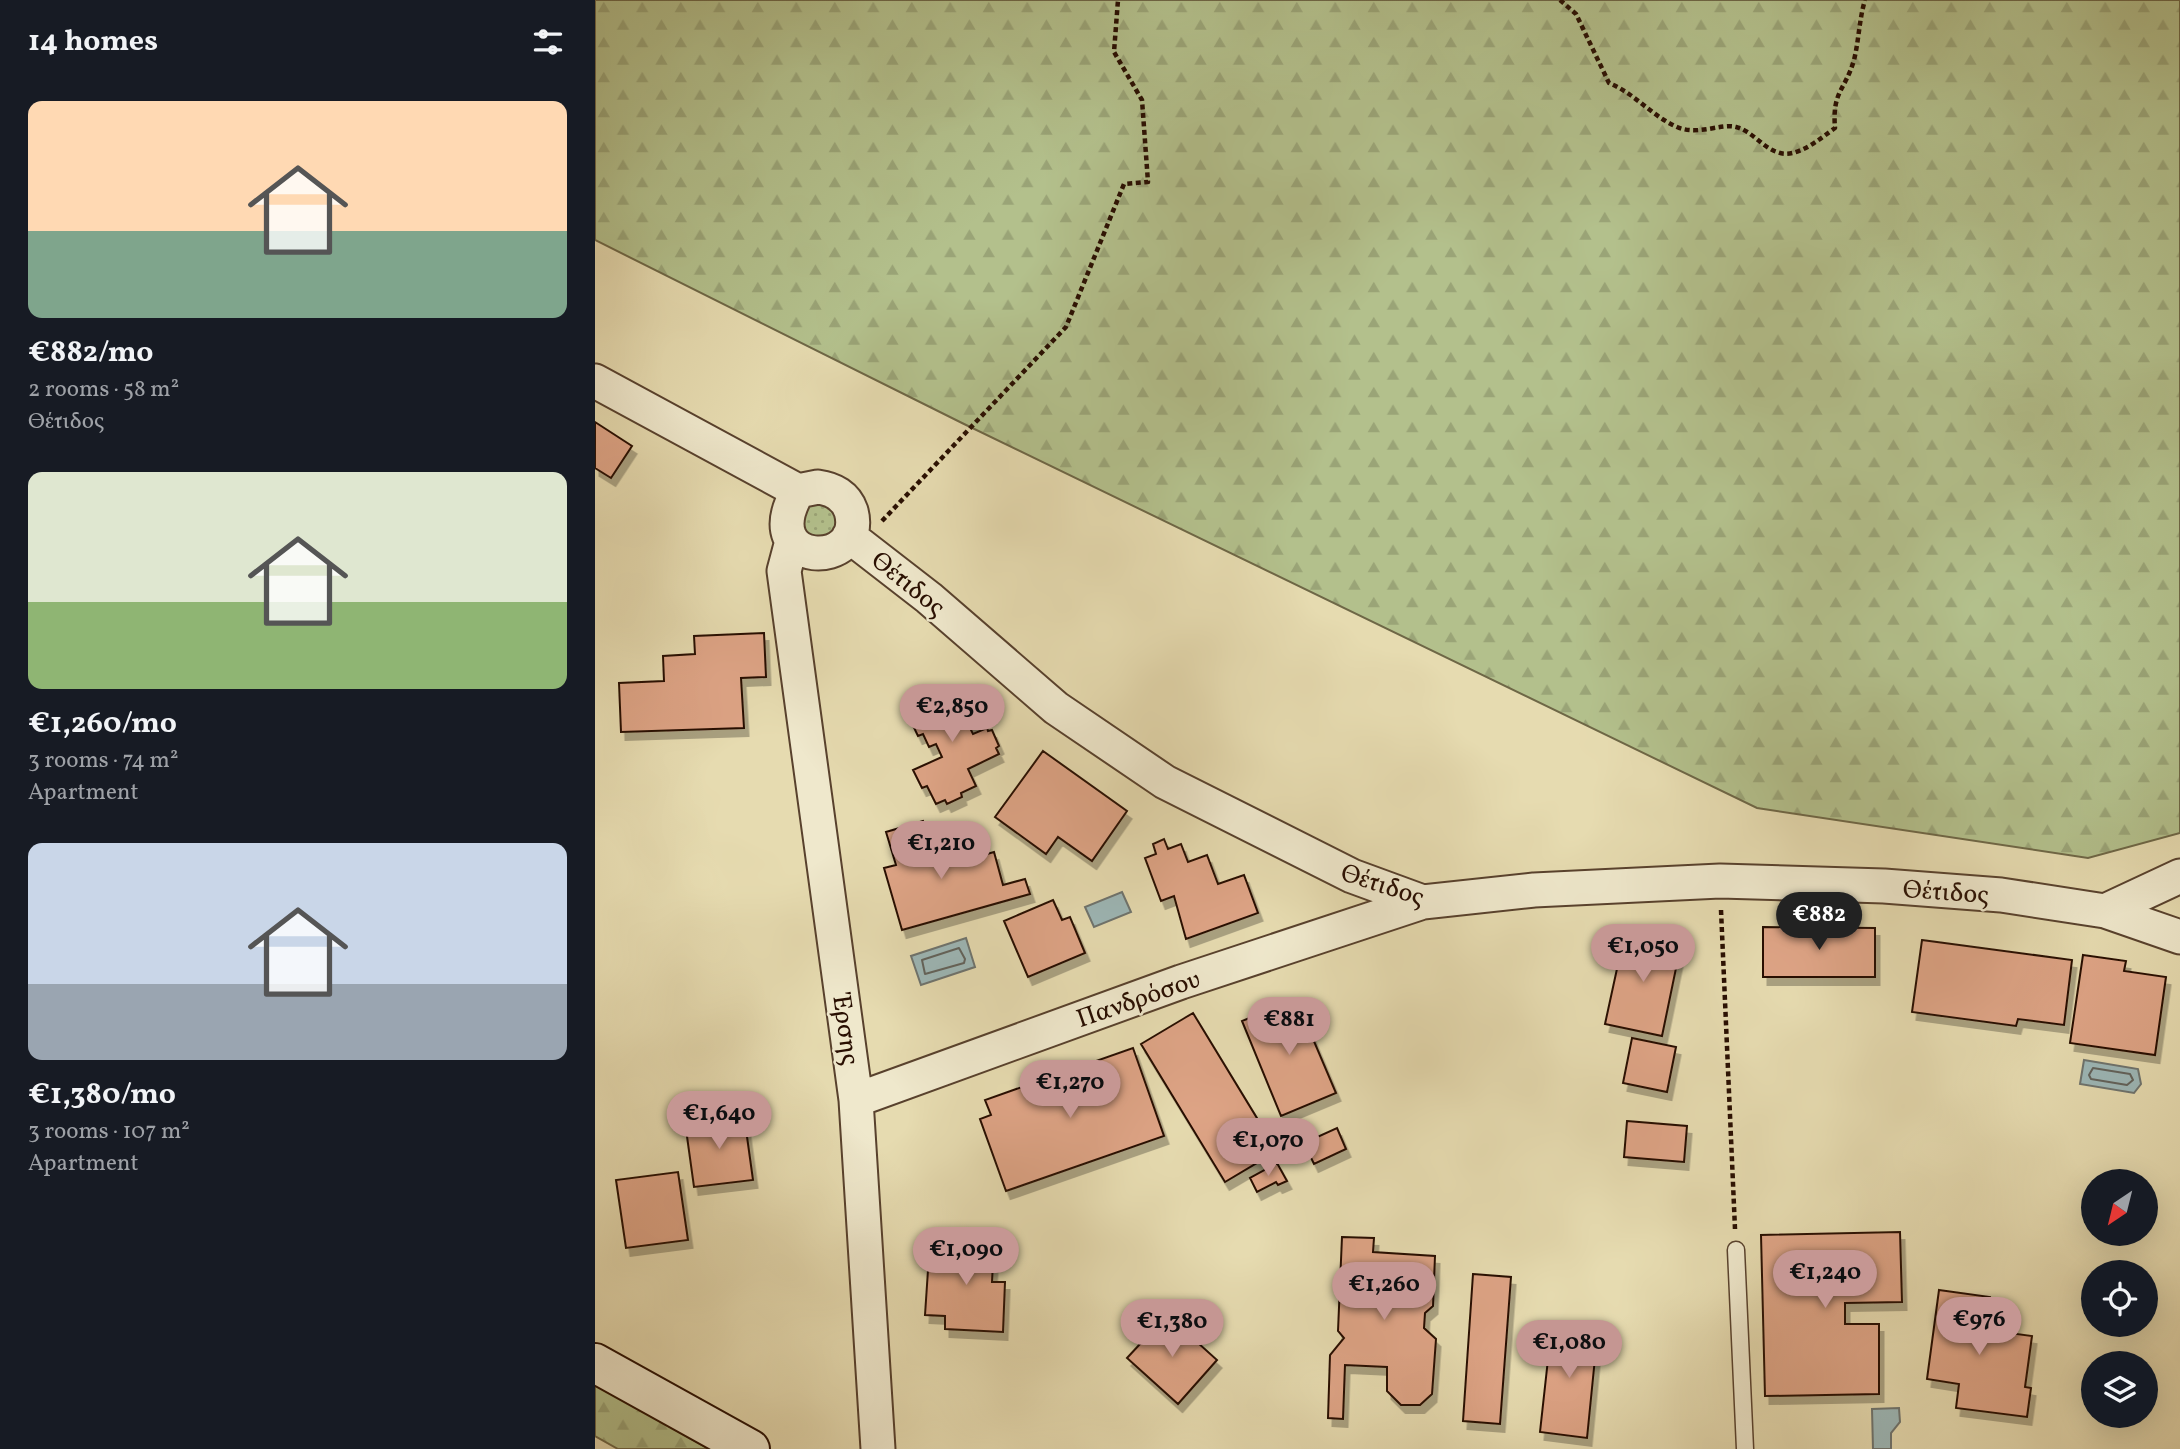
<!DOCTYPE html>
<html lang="en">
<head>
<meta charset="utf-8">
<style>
  :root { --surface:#171b24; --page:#20242c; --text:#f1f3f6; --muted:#9ea1a6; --accent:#c59692 }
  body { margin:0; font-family:Vollkorn,serif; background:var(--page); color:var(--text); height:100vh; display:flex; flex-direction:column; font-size:26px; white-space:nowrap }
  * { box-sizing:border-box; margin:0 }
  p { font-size:23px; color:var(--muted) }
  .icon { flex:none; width:38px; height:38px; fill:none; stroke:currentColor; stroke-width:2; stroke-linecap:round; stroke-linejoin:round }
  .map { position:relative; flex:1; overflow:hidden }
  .details { display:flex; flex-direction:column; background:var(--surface); width:595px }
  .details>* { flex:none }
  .needle { width:46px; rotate:215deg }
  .tools { position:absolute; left:1486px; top:1169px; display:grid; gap:14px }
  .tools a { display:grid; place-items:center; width:77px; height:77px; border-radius:50%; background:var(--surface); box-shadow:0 7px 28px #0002; font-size:35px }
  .price { position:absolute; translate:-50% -60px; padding:0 16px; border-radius:24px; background:var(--accent); color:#111; font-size:23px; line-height:46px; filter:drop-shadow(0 2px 4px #0008) }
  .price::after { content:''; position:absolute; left:50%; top:42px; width:21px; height:16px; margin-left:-10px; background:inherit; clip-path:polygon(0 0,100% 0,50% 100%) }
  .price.on { background:#222; color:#fff }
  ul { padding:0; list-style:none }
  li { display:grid; align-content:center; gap:14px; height:371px; padding:0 28px }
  li span { display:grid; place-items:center; height:217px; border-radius:14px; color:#555 }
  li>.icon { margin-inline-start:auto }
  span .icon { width:126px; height:126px; fill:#fffc; stroke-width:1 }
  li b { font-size:30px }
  h2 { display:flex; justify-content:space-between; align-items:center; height:84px; padding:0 28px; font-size:30px }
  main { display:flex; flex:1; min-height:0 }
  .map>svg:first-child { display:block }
</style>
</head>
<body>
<main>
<section class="details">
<h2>14 homes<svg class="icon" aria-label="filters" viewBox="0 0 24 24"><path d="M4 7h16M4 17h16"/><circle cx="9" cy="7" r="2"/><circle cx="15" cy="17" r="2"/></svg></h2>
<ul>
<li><span style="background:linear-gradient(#ffd9b3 60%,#7fa58c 0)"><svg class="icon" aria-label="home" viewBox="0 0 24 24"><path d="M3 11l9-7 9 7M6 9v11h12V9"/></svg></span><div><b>€882/mo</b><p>2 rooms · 58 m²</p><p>Θέτιδος</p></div></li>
<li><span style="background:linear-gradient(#dfe7d0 60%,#8fb573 0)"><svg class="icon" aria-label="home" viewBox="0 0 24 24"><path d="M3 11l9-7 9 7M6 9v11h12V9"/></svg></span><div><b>€1,260/mo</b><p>3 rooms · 74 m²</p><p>Apartment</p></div></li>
<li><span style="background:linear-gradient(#c9d6e8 65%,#9aa5b1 0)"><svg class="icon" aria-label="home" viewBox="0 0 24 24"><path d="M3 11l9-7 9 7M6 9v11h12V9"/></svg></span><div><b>€1,380/mo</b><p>3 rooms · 107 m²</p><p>Apartment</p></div></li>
</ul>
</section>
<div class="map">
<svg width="1585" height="1449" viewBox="0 0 1585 1449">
  <defs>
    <pattern id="grass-dots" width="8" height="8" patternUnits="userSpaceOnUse" patternTransform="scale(1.75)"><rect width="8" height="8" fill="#b3c08c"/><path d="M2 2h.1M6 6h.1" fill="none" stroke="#9aa477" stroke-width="1.8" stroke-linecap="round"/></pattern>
    <pattern id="forest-firs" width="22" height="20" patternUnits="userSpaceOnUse" patternTransform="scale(1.75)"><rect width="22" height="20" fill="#b3c08c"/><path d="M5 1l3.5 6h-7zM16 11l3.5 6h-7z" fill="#9aa477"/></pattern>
    <filter id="shadow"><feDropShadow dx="4.5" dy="8" stdDeviation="0" flood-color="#0004"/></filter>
  </defs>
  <rect width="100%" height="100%" fill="#e6dbb0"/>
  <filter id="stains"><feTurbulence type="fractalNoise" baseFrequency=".00286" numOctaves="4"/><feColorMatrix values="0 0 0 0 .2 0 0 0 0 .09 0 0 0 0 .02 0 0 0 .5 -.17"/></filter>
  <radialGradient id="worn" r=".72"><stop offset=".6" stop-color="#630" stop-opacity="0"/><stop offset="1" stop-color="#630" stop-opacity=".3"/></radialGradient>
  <!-- grass -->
  <path fill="url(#grass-dots)" stroke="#6e6746" stroke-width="2" d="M219,500L241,511V529L227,540L210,535L205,511Z"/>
  <!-- forest -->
  <path fill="url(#forest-firs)" stroke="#6e6746" stroke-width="2" d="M0,0H1585V833L1493,858L1162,808L367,423L0,240Z
    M0,1384L114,1449H23L0,1436Z"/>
  <!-- water -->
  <path fill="#9db8b8" stroke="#6e746f" stroke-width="2" d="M527,892L536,912L499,927L490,907Z
    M371,938L380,967L326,985L316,956Z
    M1489,1060L1543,1069L1546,1084L1539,1093L1485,1084Z
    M1304,1408L1305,1422L1296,1433V1449H1278L1277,1409Z"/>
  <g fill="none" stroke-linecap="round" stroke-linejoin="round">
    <!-- shore -->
    <path stroke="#62635c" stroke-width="2" d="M364,948L370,959L369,963L330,974L327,960Z
      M1498,1068L1535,1074L1538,1080L1532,1085L1496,1079L1494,1075Z"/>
  </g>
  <!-- building -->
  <path fill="#dea486" stroke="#280e01" stroke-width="2" filter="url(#shadow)" d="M0,422L37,446L16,478L0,468Z
    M169,633L171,677L146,678L149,728L26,732L24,683L69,681L68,656L100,654L99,636Z
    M360,688L361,691L366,689L370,697L375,694L384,714L379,716L383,724L375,728L378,734L392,728L393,731L397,730L404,746L401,748L404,754L373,769L381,786L366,793L367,797L352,804L350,800L341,804L332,786L327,788L318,770L347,757L341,744L334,747L328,734L323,736L312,713Z
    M448,751L532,811L497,861L463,837L451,854L400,817Z
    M328,821L342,868L399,852L408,885L430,879L435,894L307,930L289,868L301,865L291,832Z
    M569,839L573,849L586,844L593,862L612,855L623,884L649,875L663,913L591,939L579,896L566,901L550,858L561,854L558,844Z
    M458,900L467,920L475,917L490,953L433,977L409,921Z
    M1168,927L1280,928V977H1168Z
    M1030,932L1086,944L1067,1036L1010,1024Z
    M1327,940L1477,960L1469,1025L1423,1019L1421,1026L1317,1012Z
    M1488,955L1531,961L1529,971L1571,977L1560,1055L1475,1043Z
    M701,999L741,1093L686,1116L647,1021Z
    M598,1013L682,1151L630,1182L546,1044Z
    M1037,1038L1081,1047L1072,1092L1028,1083Z
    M538,1048L569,1136L411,1191L385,1119L396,1115L390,1100Z
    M149,1115L158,1180L99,1187L90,1122Z
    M1032,1121L1092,1126L1089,1162L1029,1157Z
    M742,1128L751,1149L719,1164L709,1143Z
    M682,1163L692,1181L683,1185L681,1182L662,1192L655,1178Z
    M83,1172L93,1240L31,1248L21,1180Z
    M1305,1232L1307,1302L1250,1303V1324H1284V1394L1170,1396L1166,1235Z
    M747,1237L779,1238L778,1252L840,1256L838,1306L830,1313L829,1328L841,1339L837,1394L825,1405H806L792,1391V1367L750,1365L748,1419L733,1418L735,1355L749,1338L743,1331Z
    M344,1239L399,1242L397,1282H410L408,1332L350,1329V1316L330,1315L333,1270L342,1271Z
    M878,1274L916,1277L905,1424L868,1421Z
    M1344,1290L1395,1297L1392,1330L1437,1336L1430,1387L1436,1388L1432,1417L1361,1408L1364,1384L1332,1379Z
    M572,1315L622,1360L583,1404L532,1358Z
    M957,1323L1003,1328L992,1438L945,1432Z"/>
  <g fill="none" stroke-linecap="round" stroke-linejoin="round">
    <defs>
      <path id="lane" d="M1141,1250L1150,1449"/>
      <path id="street" d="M0,381L203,491
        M223,487C238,489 251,496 256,511C273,570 157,570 203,491Z
        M254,536L334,598L461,708L570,782L757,876L828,902L939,890L1125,881L1289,886L1406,895L1510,911L1585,937
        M197,541L189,571L261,1100L283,1449
        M1510,911L1585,876
        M261,1100L586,982L828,902"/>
      <path id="secondary" d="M0,1363L155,1449"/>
    </defs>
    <!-- lane casing -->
    <use href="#lane" stroke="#58412d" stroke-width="19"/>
    <!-- street casing -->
    <use href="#street" stroke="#58412d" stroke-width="37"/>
    <!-- secondary casing -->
    <use href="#secondary" stroke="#280e01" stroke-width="42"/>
    <!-- path -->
    <path stroke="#280e01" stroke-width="4.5" stroke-dasharray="5 3.5" stroke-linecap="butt" d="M965,0L981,14L1014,83C1039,93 1057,116 1082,127C1103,136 1126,123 1141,127C1157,131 1167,147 1182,152C1201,160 1226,138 1240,128C1237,91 1250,91 1259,60C1264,40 1264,20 1270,0
      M287,521L471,327L529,184L553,182L547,100L519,52L523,0
      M1126,910L1140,1229"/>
    <!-- lane -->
    <use href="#lane" stroke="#efe8cc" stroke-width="16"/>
    <!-- street -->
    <use href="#street" stroke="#efe8cc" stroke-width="33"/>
    <!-- secondary -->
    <use href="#secondary" stroke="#efe8cc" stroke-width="38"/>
  </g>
  <g text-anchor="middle" stroke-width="5" stroke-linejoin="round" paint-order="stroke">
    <!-- street labels -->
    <g font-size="26" fill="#280e01" stroke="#efe8cc">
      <text transform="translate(314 583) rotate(39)" y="9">Θέτιδος</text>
      <text transform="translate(788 884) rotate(18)" y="9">Θέτιδος</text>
      <text transform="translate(1351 891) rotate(4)" y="9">Θέτιδος</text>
      <text transform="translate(543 998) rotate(-19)" y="9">Πανδρόσου</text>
      <text transform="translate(252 1030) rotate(82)" y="9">Έρσης</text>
    </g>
  </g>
  <rect width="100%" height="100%" filter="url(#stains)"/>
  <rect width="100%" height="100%" fill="url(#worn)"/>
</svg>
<div class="tools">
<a><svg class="needle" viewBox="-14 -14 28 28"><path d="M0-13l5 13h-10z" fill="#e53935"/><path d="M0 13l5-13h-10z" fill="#9ea1a6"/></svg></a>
<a><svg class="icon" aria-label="locate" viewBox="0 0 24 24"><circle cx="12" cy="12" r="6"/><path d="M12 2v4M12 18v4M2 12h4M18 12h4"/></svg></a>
<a><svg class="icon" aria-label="layers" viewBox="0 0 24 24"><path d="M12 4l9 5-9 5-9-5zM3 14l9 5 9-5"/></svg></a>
</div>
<b class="price" style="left:357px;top:744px">€2,850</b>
<b class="price" style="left:346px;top:881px">€1,210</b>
<b class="price on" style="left:1224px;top:952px">€882</b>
<b class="price" style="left:1048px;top:984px">€1,050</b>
<b class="price" style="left:694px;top:1057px">€881</b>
<b class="price" style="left:475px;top:1120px">€1,270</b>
<b class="price" style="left:124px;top:1151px">€1,640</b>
<b class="price" style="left:673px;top:1178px">€1,070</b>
<b class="price" style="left:371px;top:1287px">€1,090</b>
<b class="price" style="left:1230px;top:1310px">€1,240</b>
<b class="price" style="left:789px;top:1322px">€1,260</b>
<b class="price" style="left:1384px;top:1357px">€976</b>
<b class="price" style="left:577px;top:1359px">€1,380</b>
<b class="price" style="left:974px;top:1380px">€1,080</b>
</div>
</main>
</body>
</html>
